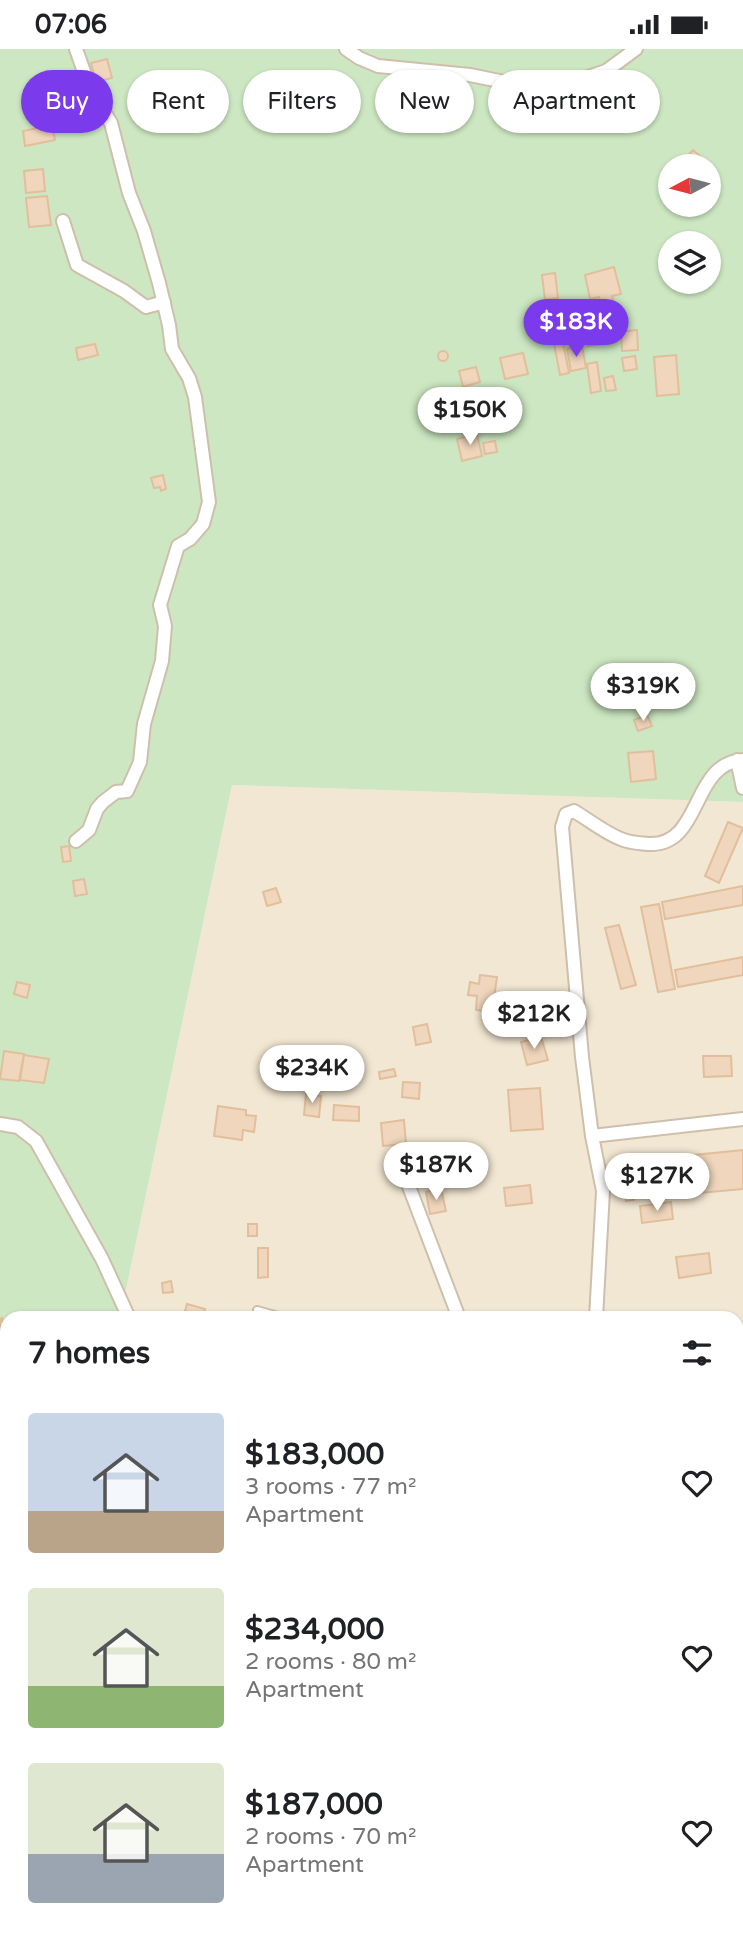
<!DOCTYPE html>
<html lang="en">
<head>
<meta charset="utf-8">
<style>
  :root { --surface:#fff; --page:#f2f2f2; --text:#202124; --muted:#757577; --accent:#7c3aed }
  body { margin:0; font-family:"Varela Round",sans-serif; background:var(--page); color:var(--text); height:100vh; display:flex; flex-direction:column; font-size:26px; white-space:nowrap }
  * { box-sizing:border-box; margin:0 }
  p { font-size:23px; color:var(--muted) }
  .icon { flex:none; width:38px; height:38px; fill:none; stroke:currentColor; stroke-width:2; stroke-linecap:round; stroke-linejoin:round }
  .map { position:relative; flex:1; overflow:hidden }
  .sheet { position:absolute; left:0px; top:1262px; width:744px; height:625px; display:flex; flex-direction:column; background:var(--surface); border-radius:21px 21px 0 0; box-shadow:0 2px 5px #0004 }
  .sheet>* { flex:none }
  .hud { position:absolute; left:21px; top:21px; width:702px; height:63px; display:flex; gap:14px }
  .needle { width:46px; rotate:263deg }
  .tools { position:absolute; left:658px; top:105px; display:grid; gap:14px }
  .tools a { display:grid; place-items:center; width:63px; height:63px; border-radius:50%; background:var(--surface); box-shadow:0 2px 5px #0004; font-size:35px }
  .price { position:absolute; translate:-50% -60px; padding:0 16px; border-radius:24px; background:#fff; color:#222; font-size:23px; line-height:46px; filter:drop-shadow(0 2px 4px #0008) }
  .price::after { content:''; position:absolute; left:50%; top:42px; width:21px; height:16px; margin-left:-10px; background:inherit; clip-path:polygon(0 0,100% 0,50% 100%) }
  .price.selected { background:var(--accent); color:#fff }
  ul { padding:0; list-style:none }
  li { display:flex; align-items:center; gap:21px; height:175px; padding:0 28px }
  li span { display:grid; place-items:center; flex:none; width:196px; height:140px; border-radius:7px; color:#555 }
  li>.icon { margin-inline-start:auto }
  span .icon { width:84px; height:84px; fill:#fffc; stroke-width:1 }
  li b { font-size:30px }
  h2 { display:flex; justify-content:space-between; align-items:center; height:84px; padding:0 28px; font-size:30px }
  .pill { padding:0 24px; border-radius:32px; background:var(--surface); box-shadow:0 2px 5px #0004; font-size:24px; line-height:63px }
  .pill.selected { background:var(--accent); color:#fff }
  .status { display:flex; justify-content:space-between; align-items:center; height:49px; padding:0 35px; background:var(--surface); direction:ltr }
  .status svg { height:19px; fill:currentColor }
  .map>svg:first-child { display:block }
</style>
</head>
<body>
<div class="status"><b>07:06</b><svg viewBox="0 0 49 12"><path d="M0 12V9h3v3zM5 12V6h3v6zM10 12V3h3v9zM15 12V0h3v12zM26 1h20v11H26zM47 4h2v5h-2z"/></svg></div>
<div class="map">
<svg width="743" height="1886" viewBox="0 0 743 1886">
  <rect width="100%" height="100%" fill="#fbf4e3"/>
  <!-- residential -->
  <path fill="#f2e7d2" d="M232,736L743,753V1886H0V1555L7,1553V1880H737V1269H120Z"/>
  <!-- green -->
  <path fill="#cde7c2" fill-rule="evenodd" d="M0,0H743V753L232,736L120,1269H7V1553L0,1555ZM670,117H709V156H670ZM670,194H709V233H670Z"/>
  <!-- building -->
  <path fill="#efd6bc" stroke="#e1bf9d" stroke-width="2" d="M107,10L112,29L96,33L91,14Z
    M52,76L55,91L25,97L23,82Z
    M693,101L707,113L703,117H684L681,115Z
    M43,120L45,142L26,144L24,122Z
    M47,147L51,176L29,178L26,149Z
    M614,218L621,245L612,247L614,256L601,259L599,248L590,250L585,226Z
    M555,224L558,249L545,251L542,226Z
    M613,274L616,293L588,297L585,279Z
    M637,281L638,301L622,302L621,283Z
    M563,294L569,324L560,326L554,295Z
    M95,295L98,306L78,311L76,299Z
    M582,297L586,319L571,322L567,300Z
    M438 307a5 5 0 1 1 10 0a5 5 0 1 1-10 0Z
    M523,304L528,325L505,330L500,309Z
    M676,306L679,345L657,347L654,308Z
    M635,307L637,320L624,322L622,309Z
    M597,313L601,342L591,344L587,315Z
    M476,318L480,333L463,338L459,322Z
    M613,327L616,341L606,342L604,329Z
    M470,340L473,351L452,358L449,347Z
    M475,355L479,372L461,376L457,360Z
    M477,385L482,407L462,412L457,390Z
    M495,392L497,403L485,405L483,394Z
    M163,426L166,440L161,442L160,438L154,439L151,429Z
    M647,666L652,677L638,682L634,671Z
    M653,702L656,730L631,733L628,704Z
    M728,773L743,779L719,834L705,827Z
    M69,797L71,812L63,813L61,798Z
    M84,830L87,845L75,847L73,832Z
    M743,837V856L665,870L662,853Z
    M276,839L281,853L267,857L263,843Z
    M659,855L675,940L658,943L641,858Z
    M619,876L636,936L621,940L605,879Z
    M743,908V926L678,938L675,921Z
    M480,926L497,928L492,963L476,961L477,947L468,946L470,933L479,935Z
    M17,933L30,936L27,949L14,945Z
    M427,975L431,993L416,996L413,978Z
    M541,988L548,1011L527,1016L521,993Z
    M4,1002L24,1005L19,1032L0,1030Z
    M24,1006L49,1010L44,1034L20,1031Z
    M703,1007H731L732,1027L704,1028Z
    M323,1012L346,1016L342,1041L320,1038Z
    M394,1020L396,1027L380,1030L379,1023Z
    M403,1033L420,1034L419,1050L402,1048Z
    M540,1039L543,1080L511,1082L508,1041Z
    M306,1045L321,1047L319,1068L304,1066Z
    M334,1056L359,1058V1072L333,1071Z
    M218,1057L246,1061V1066L256,1067L254,1083L243,1081L242,1091L214,1087Z
    M404,1071L406,1095L383,1097L381,1074Z
    M743,1101V1140L667,1147L664,1109Z
    M407,1102L410,1116L393,1119L390,1104Z
    M660,1109L664,1145L637,1148L633,1112Z
    M629,1112L634,1151L626,1152L621,1113Z
    M530,1136L532,1154L506,1157L504,1139Z
    M441,1140L446,1162L430,1165L426,1143Z
    M671,1153L673,1170L642,1174L640,1157Z
    M248,1175H257V1187H248Z
    M258,1199H268V1228L258,1229Z
    M709,1204L711,1224L679,1229L676,1208Z
    M171,1232L173,1243L163,1244L162,1234Z
    M187,1255L205,1260L203,1269H183Z
    M2,1269L7,1294L0,1296V1270Z
    M6,1389L7,1400L0,1402V1390Z
    M7,1402V1416H0V1403Z
    M7,1419V1441H5L3,1436L0,1437V1421Z
    M743,1738V1759H737V1739Z
    M460,1880H476L477,1886H460Z
    M515,1880H537L538,1885L517,1886Z"/>
  <g fill="none" stroke-linecap="round" stroke-linejoin="round">
    <defs>
      <path id="lane" d="M257,1261L286,1269"/>
      <path id="street" d="M76,0L90,40L111,74L129,144L144,182L159,234L169,276L172,300L189,329L195,348L209,453L203,475L190,490L178,497L160,556L165,577L162,612L144,675L140,713L127,742L116,743L103,753L97,760L89,781L76,792
        M346,0L359,9L378,17L470,26L529,38L561,37L606,22L636,0
        M63,172L77,216L124,242L146,258L164,253
        M737,711L743,739
        M0,1075L18,1078L36,1092L102,1210L129,1269
        M592,1087L743,1070
        M405,1127L459,1269
        M596,1269L603,1142L592,1087L582,1008L562,778L566,765L574,762C589,771 605,784 621,790C630,794 639,794 648,795C703,798 690,714 743,711
        M737,1337L743,1335
        M737,1463L743,1462
        M0,1493L7,1491
        M333,1880L334,1886
        M635,1880L636,1886"/>
    </defs>
    <!-- lane casing -->
    <use href="#lane" stroke="#cebfad" stroke-width="10"/>
    <!-- street casing -->
    <use href="#street" stroke="#cebfad" stroke-width="16"/>
    <!-- lane -->
    <use href="#lane" stroke="#fff" stroke-width="6"/>
    <!-- street -->
    <use href="#street" stroke="#fff" stroke-width="12"/>
  </g>
</svg>
<div class="tools">
<a><svg class="needle" viewBox="-14 -14 28 28"><path d="M0-13l5 13h-10z" fill="#e53935"/><path d="M0 13l5-13h-10z" fill="#757577"/></svg></a>
<a><svg class="icon" aria-label="layers" viewBox="0 0 24 24"><path d="M12 4l9 5-9 5-9-5zM3 14l9 5 9-5"/></svg></a>
</div>
<b class="price selected" style="left:576px;top:310px">$183K</b>
<b class="price" style="left:470px;top:398px">$150K</b>
<b class="price" style="left:643px;top:674px">$319K</b>
<b class="price" style="left:534px;top:1002px">$212K</b>
<b class="price" style="left:312px;top:1056px">$234K</b>
<b class="price" style="left:436px;top:1153px">$187K</b>
<b class="price" style="left:657px;top:1164px">$127K</b>
<div class="hud">
<a class="pill selected">Buy</a>
<a class="pill">Rent</a>
<a class="pill">Filters</a>
<a class="pill">New</a>
<a class="pill">Apartment</a>
</div>
<section class="sheet">
<h2>7 homes<svg class="icon" aria-label="filters" viewBox="0 0 24 24"><path d="M4 7h16M4 17h16"/><circle cx="9" cy="7" r="2"/><circle cx="15" cy="17" r="2"/></svg></h2>
<ul>
<li><span style="background:linear-gradient(#c9d6e8 70%,#b9a48a 0)"><svg class="icon" aria-label="home" viewBox="0 0 24 24"><path d="M3 11l9-7 9 7M6 9v11h12V9"/></svg></span><div><b>$183,000</b><p>3 rooms · 77 m²</p><p>Apartment</p></div><svg class="icon" aria-label="heart" viewBox="0 0 24 24"><path d="M12 20l-8-8c-3-5 5-10 8-4 3-6 11-1 8 4z"/></svg></li>
<li><span style="background:linear-gradient(#dfe7d0 70%,#8fb573 0)"><svg class="icon" aria-label="home" viewBox="0 0 24 24"><path d="M3 11l9-7 9 7M6 9v11h12V9"/></svg></span><div><b>$234,000</b><p>2 rooms · 80 m²</p><p>Apartment</p></div><svg class="icon" aria-label="heart" viewBox="0 0 24 24"><path d="M12 20l-8-8c-3-5 5-10 8-4 3-6 11-1 8 4z"/></svg></li>
<li><span style="background:linear-gradient(#dfe7d0 65%,#9aa5b1 0)"><svg class="icon" aria-label="home" viewBox="0 0 24 24"><path d="M3 11l9-7 9 7M6 9v11h12V9"/></svg></span><div><b>$187,000</b><p>2 rooms · 70 m²</p><p>Apartment</p></div><svg class="icon" aria-label="heart" viewBox="0 0 24 24"><path d="M12 20l-8-8c-3-5 5-10 8-4 3-6 11-1 8 4z"/></svg></li>
</ul>
</section>
</div>
</body>
</html>
